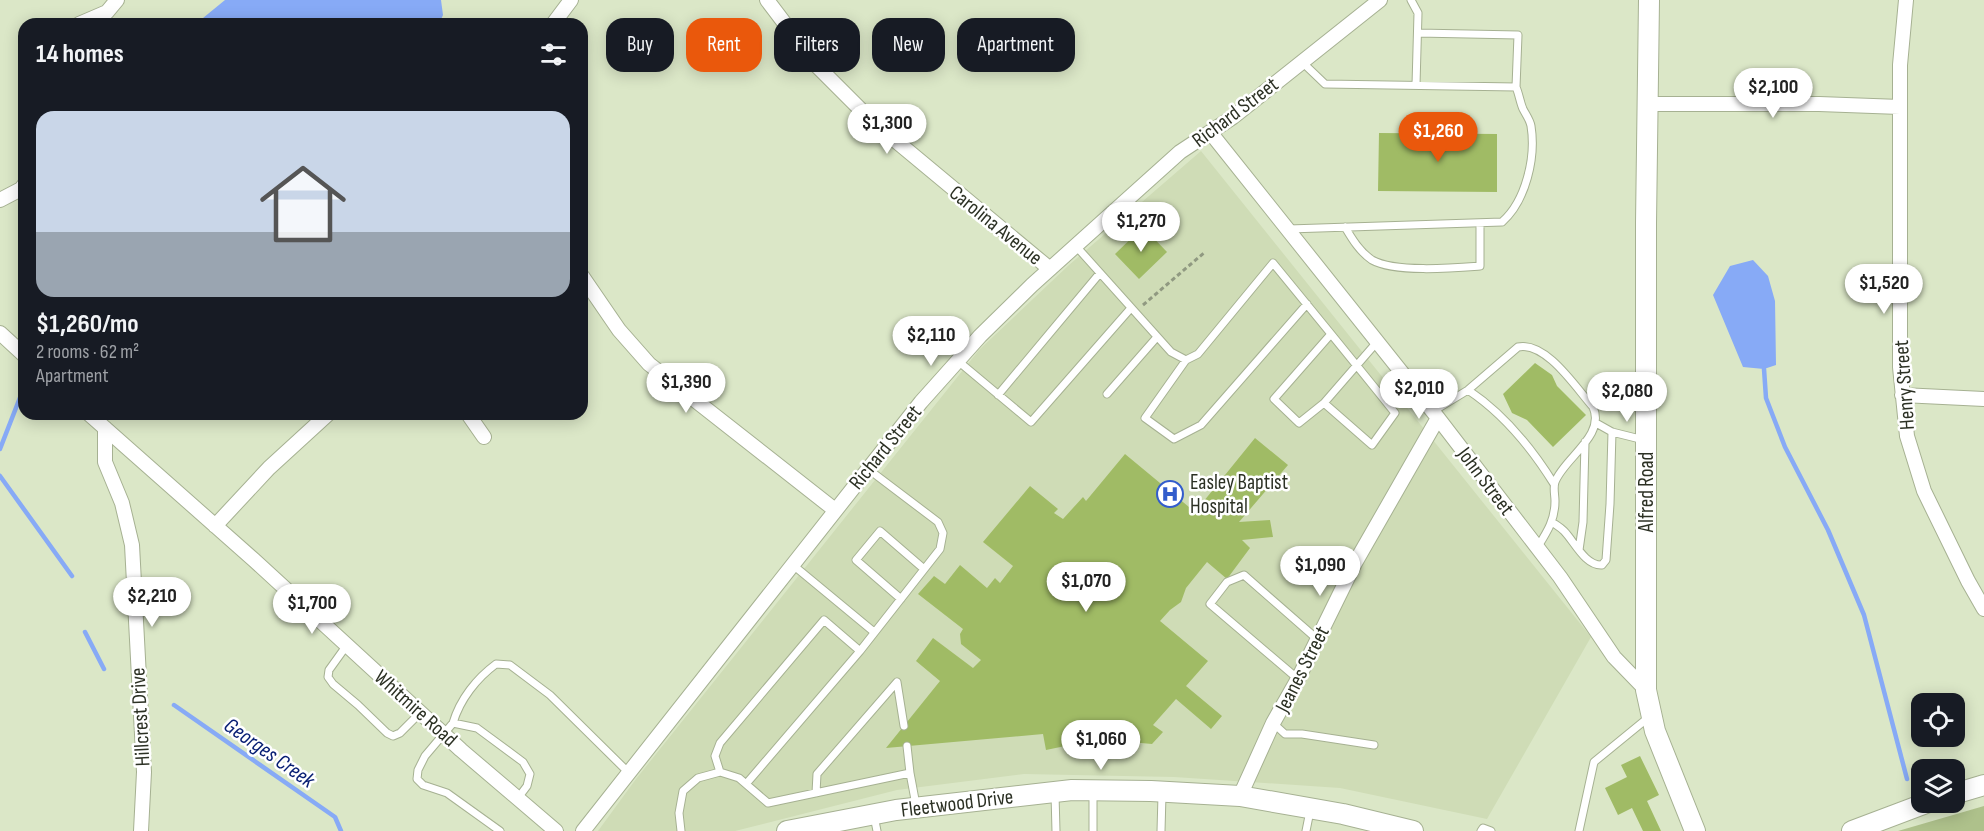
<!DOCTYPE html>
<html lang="en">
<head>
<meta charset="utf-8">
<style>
  :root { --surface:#171b24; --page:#20242c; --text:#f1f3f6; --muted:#9ea1a6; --accent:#ea580c }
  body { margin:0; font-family:"Sofia Sans Condensed",sans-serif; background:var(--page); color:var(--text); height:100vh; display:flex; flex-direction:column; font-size:22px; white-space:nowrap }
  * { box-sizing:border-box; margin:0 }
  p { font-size:20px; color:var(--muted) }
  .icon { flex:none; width:33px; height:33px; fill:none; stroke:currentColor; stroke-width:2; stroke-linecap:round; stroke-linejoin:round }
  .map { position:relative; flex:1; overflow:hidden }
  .side { position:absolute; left:18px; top:18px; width:570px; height:402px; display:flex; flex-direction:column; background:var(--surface); border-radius:18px; box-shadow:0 3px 15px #0003 }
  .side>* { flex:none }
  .hud { position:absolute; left:606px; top:18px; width:570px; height:54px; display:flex; gap:12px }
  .controls { position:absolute; left:1911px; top:693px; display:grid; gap:12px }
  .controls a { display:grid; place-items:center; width:54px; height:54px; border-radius:12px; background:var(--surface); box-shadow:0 3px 15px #0003; font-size:30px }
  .price { position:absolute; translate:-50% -51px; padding:0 14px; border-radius:21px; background:#fff; color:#222; font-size:20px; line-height:39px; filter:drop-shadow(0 2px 3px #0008) }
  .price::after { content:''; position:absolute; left:50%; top:36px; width:18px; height:14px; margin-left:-9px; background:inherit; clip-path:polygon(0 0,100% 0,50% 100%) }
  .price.active { background:var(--accent); color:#fff }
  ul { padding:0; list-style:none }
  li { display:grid; align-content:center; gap:12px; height:318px; padding:0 18px }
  li span { display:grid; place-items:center; height:186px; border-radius:18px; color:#555 }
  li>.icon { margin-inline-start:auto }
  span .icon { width:108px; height:108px; fill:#fffc; stroke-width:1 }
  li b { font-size:26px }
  h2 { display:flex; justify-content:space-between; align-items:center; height:72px; padding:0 18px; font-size:26px }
  .tag { padding:0 21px; border-radius:18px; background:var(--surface); box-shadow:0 3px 15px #0003; font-size:21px; line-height:54px }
  .tag.active { background:var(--accent); color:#fff }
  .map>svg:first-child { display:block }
</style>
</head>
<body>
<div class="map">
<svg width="1984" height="831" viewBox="0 0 1984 831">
  <rect width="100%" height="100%" fill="#dbe7c7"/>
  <!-- built -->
  <path fill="#cfdcb6" d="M1201,151L1591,637L1487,819L1340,788L1174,777L1024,774L897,790L735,831H598L636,779L979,350L1069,265Z"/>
  <!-- green -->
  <path fill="#aec18b" d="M1984,806V831H1898Z"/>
  <!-- water -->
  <path fill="#87aaf6" d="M225,0H441L443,15L439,24H159L203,18Z
    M1753,260L1768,276L1775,301L1776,365L1764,369L1743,367L1713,295L1730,266Z"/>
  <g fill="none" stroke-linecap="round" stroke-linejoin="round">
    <!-- stream -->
    <path stroke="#87aaf6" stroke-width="4.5" d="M1764,369L1766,398L1785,447L1828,530L1864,615L1907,779
      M0,449L21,395
      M0,476L72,576
      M85,632L104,669
      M174,705L335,817L341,831"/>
  </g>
  <!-- building -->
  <path fill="#a0bb65" d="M1379,133L1497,134V192L1378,191Z
    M1143,227L1167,252L1139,279L1115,254Z
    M1535,363L1552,375L1557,386L1586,415L1553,447L1527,420L1512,413L1503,394Z
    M1255,438L1288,465L1239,522L1270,520L1273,537L1242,540L1250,548L1227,579L1207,562L1186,588L1181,602L1170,610L1160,621L1208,661L1186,686L1222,716L1211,729L1176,699L1153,725L1163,732L1152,744L1130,742L1121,733L1106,755L1080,734L1070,745L1046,750L1043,734L886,748L940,681L916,661L933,638L973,668L981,660L961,644L960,634L963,629L918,594L934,576L945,584L960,565L987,588L995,578L1000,583L1013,566L983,542L1030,486L1058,509L1054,513L1063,519L1083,497L1086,501L1125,454L1195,512Z
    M1640,756L1659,795L1647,801L1661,831H1643L1632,808L1618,815L1605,788L1627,777L1621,765Z"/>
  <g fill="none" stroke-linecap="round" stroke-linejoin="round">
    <defs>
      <path id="lane" d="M1411,0L1418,13L1416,85
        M1418,33L1518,35L1516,87
        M1345,227C1352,239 1360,252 1372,260C1395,273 1454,268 1480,266V223
        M1289,229L1502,222C1526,201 1536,157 1531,126C1530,120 1526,115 1523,109C1520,102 1519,94 1516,87L1325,84L1301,61
        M1075,245L1171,352L1186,360L1198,354L1273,263C1314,313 1355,363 1395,413L1372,445L1324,403L1377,342
        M1186,360L1145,418L1174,439L1201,425L1307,304
        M958,361L1031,422L1131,308
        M1468,390C1504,414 1531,447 1554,484
        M1107,394L1157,337
        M998,395L1100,273
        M1324,403L1299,423L1274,399L1331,334
        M1432,412L1468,390L1518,347C1546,341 1576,388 1593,407C1606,436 1564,458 1555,482C1553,488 1555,495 1555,501C1555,520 1547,532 1537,548
        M1596,423L1612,432L1644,440
        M1552,522C1556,525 1560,527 1564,531C1574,541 1585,566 1602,565L1606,560L1610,504L1612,432
        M1579,550L1583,522L1585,442
        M793,565L874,632
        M901,599L856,560L880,531L924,569
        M347,645L329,670L328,677L333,684L358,705L387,733L393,736L400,733L420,713
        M860,651L940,549L943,533L938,522L868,469
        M1298,679L1210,604L1227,582L1244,575L1317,639
        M453,723C460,699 477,678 496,664L510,665L550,695L628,772
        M1273,723L1285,734H1302L1374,745
        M907,746L910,773
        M720,772L715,756L720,743L824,620L860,651L746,784
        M1093,792V831
        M816,793L817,774L897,682L904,726
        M1055,794L1056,831
        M874,816L877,831
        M500,831L447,793L423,785L417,779L418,770L425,756L453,723L477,728L523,762L530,774L527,786L518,798
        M681,831L679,813L683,791L698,778L720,772L739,778L768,803L910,773L916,805
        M1161,831L1162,795
        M1306,831L1310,811
        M1481,831L1483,828L1491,831
        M1579,831L1594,762L1649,717"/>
      <path id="street" d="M767,0L817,66L872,121L1050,269
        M1906,0L1900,65V367L1907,436L1924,491L1968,581L1984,609
        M79,24L107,12L117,0
        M553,24L571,0
        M1647,104H1819L1900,107
        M1210,132L1438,418L1560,577L1614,657L1646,690
        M0,200L21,189L24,185
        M582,276L619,330L649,364L835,510
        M0,333L24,355
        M1902,395L1984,399
        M89,414L254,560L461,750L556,831
        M468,414L484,437
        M105,428V462L122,503L132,545L144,772L141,831
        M215,526L269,468L328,414
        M1240,796L1273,723L1298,679L1355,563L1438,418
        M583,831L921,402L980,336L1032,285L1180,152L1233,117L1380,0"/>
      <path id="secondary" d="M1649,0L1646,223V690L1655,731L1695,831
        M1954,794L1984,785
        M787,831L896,810L1072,790L1151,791L1240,796L1343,814L1413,831
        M1852,831L1929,802"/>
    </defs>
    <!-- lane casing -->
    <use href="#lane" stroke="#a6b192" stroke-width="9"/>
    <!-- street casing -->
    <use href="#street" stroke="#a6b192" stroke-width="16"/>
    <!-- secondary casing -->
    <use href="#secondary" stroke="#a6b192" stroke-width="22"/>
    <!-- path -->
    <path stroke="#909981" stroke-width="3" stroke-dasharray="4.5 3" stroke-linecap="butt" d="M1143,305L1205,252"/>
    <!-- lane -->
    <use href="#lane" stroke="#fff" stroke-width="7"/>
    <!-- street -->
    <use href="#street" stroke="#fff" stroke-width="14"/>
    <!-- secondary -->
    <use href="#secondary" stroke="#fff" stroke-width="20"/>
  </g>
  <!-- icons -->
  <defs>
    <symbol id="hospital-ring" viewBox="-11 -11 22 22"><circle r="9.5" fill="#fff" stroke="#325ccc" stroke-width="1.5"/><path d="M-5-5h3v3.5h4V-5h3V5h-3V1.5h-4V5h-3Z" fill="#325ccc"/></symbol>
  </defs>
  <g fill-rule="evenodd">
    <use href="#hospital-ring" x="1155" y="479" width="30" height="30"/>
  </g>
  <g text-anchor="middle" stroke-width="5" stroke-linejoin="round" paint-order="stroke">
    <!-- street labels -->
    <g font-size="21" fill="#2c3124" stroke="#fff">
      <text transform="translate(1235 112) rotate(-37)" y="7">Richard Street</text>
      <text transform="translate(996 225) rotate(39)" y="7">Carolina Avenue</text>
      <text transform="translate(1904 385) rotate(-94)" y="7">Henry Street</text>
      <text transform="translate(885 447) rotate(-51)" y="7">Richard Street</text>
      <text transform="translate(1486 481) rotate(53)" y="7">John Street</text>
      <text transform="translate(1646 492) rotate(-90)" y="7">Alfred Road</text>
      <text transform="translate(1302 669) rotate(-63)" y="7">Jeanes Street</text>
      <text transform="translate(416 708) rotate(42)" y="7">Whitmire Road</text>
      <text transform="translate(140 717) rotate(-93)" y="7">Hillcrest Drive</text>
      <text transform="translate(957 803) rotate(-7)" y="7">Fleetwood Drive</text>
    </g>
    <!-- poi labels -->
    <g font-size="21" fill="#2c3124" stroke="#fff" text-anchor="start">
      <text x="1190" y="489">Easley Baptist<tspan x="1190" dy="24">Hospital</tspan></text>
    </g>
    <!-- water labels -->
    <g font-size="22" font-style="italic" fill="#071e73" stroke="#fff">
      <text transform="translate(270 752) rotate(35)" y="8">Georges Creek</text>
    </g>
  </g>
</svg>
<div class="controls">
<a><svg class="icon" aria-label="locate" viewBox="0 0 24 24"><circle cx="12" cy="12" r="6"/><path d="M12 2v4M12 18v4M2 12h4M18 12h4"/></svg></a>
<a><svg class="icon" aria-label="layers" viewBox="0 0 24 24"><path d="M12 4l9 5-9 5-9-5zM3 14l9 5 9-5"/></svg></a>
</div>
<b class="price" style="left:1773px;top:119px">$2,100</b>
<b class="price" style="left:887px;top:155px">$1,300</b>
<b class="price active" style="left:1438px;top:163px">$1,260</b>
<b class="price" style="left:1141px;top:253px">$1,270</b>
<b class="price" style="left:1884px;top:315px">$1,520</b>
<b class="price" style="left:931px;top:367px">$2,110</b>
<b class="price" style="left:686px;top:414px">$1,390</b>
<b class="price" style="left:1419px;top:420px">$2,010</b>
<b class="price" style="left:1627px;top:423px">$2,080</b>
<b class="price" style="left:1320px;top:597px">$1,090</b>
<b class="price" style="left:1086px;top:613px">$1,070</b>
<b class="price" style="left:152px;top:628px">$2,210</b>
<b class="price" style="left:312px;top:635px">$1,700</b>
<b class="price" style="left:1101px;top:771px">$1,060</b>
<div class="hud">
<a class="tag">Buy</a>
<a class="tag active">Rent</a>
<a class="tag">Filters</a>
<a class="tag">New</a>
<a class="tag">Apartment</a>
</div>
<section class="side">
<h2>14 homes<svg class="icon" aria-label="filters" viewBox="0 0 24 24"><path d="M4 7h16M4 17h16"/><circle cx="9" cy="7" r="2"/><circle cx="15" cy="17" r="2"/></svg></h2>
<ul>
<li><span style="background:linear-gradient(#c9d6e8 65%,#9aa5b1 0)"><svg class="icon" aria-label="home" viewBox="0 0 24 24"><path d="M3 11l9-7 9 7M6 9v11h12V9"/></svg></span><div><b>$1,260/mo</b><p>2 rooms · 62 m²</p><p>Apartment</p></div></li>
</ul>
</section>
</div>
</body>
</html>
